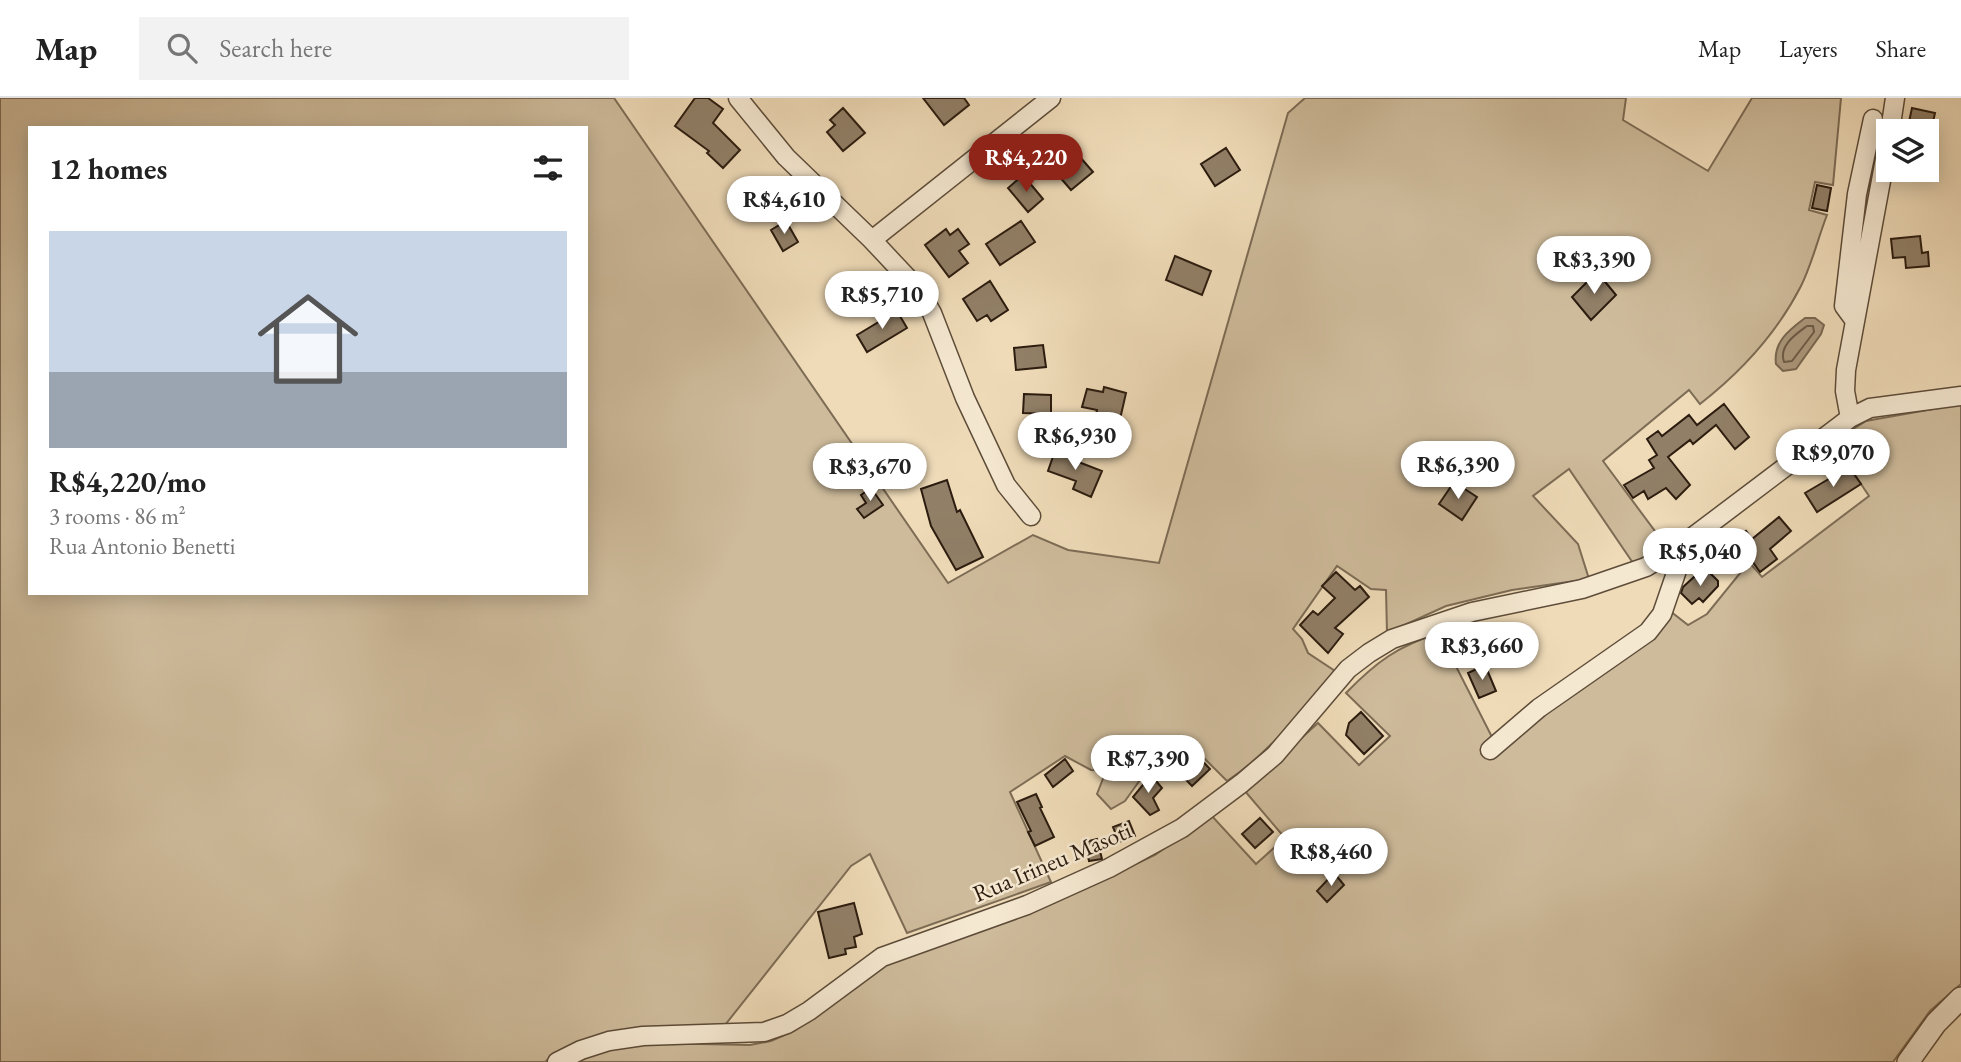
<!DOCTYPE html>
<html lang="en">
<head>
<meta charset="utf-8">
<style>
  :root { --surface:#fff; --page:#f2f2f2; --text:#222; --muted:#767676; --line:#e0e0e0; --accent:#8f2418 }
  body { margin:0; font-family:"EB Garamond",serif; background:var(--page); color:var(--text); height:100vh; display:flex; flex-direction:column; font-size:26px; white-space:nowrap }
  * { box-sizing:border-box; margin:0 }
  p { font-size:23px; color:var(--muted) }
  .icon { flex:none; width:38px; height:38px; fill:none; stroke:currentColor; stroke-width:2; stroke-linecap:round; stroke-linejoin:round }
  .map { position:relative; flex:1; overflow:hidden }
  .details { position:absolute; left:28px; top:28px; width:560px; height:469px; display:flex; flex-direction:column; background:var(--surface); border-radius:0px; box-shadow:0 4px 18px #0003 }
  .details>* { flex:none }
  .controls { position:absolute; left:1876px; top:21px; display:grid; gap:14px }
  .controls a { display:grid; place-items:center; width:63px; height:63px; border-radius:0px; background:var(--surface); box-shadow:0 4px 18px #0003; font-size:35px }
  .price { position:absolute; translate:-50% -60px; padding:0 16px; border-radius:24px; background:#fff; color:#222; font-size:23px; line-height:46px; filter:drop-shadow(0 2px 4px #0008) }
  .price::after { content:''; position:absolute; left:50%; top:42px; width:21px; height:16px; margin-left:-10px; background:inherit; clip-path:polygon(0 0,100% 0,50% 100%) }
  .price.active { background:var(--accent); color:#fff }
  ul { padding:0; list-style:none }
  li { display:grid; align-content:center; gap:14px; height:371px; padding:0 21px }
  li+li { border-top:2px solid var(--line) }
  li span { display:grid; place-items:center; height:217px; border-radius:0px; color:#555 }
  li>.icon { margin-inline-start:auto }
  span .icon { width:126px; height:126px; fill:#fffc; stroke-width:1 }
  li b { font-size:30px }
  h2 { display:flex; justify-content:space-between; align-items:center; height:84px; padding:0 21px; font-size:30px }
  header { display:flex; align-items:center; gap:42px; box-sizing:border-box; height:98px; padding:0 35px; background:var(--surface); border-bottom:2px solid var(--line) }
  header strong { font-size:33px }
  nav { display:flex; gap:38px; margin-inline-start:auto; font-size:24px }
  .search { width:490px; height:63px; background:var(--page); display:flex; align-items:center; gap:18px; box-sizing:border-box; padding:0 24px; border-radius:0px; color:var(--muted); font-size:26px }
  .map>svg:first-child { display:block }
</style>
</head>
<body>
<header>
<strong>Map</strong>
<div class="search"><svg class="icon" aria-label="search" viewBox="0 0 24 24"><circle cx="10" cy="10" r="6"/><path d="M15 15l6 6"/></svg>Search here</div>
<nav><a>Map</a><a>Layers</a><a>Share</a></nav>
</header>
<div class="map">
<svg width="1961" height="964" viewBox="0 0 1961 964">
  <rect width="100%" height="100%" fill="#efdbb8"/>
  <filter id="stains"><feTurbulence type="fractalNoise" baseFrequency=".00286" numOctaves="4"/><feColorMatrix values="0 0 0 0 .2 0 0 0 0 .09 0 0 0 0 .02 0 0 0 .5 -.17"/></filter>
  <radialGradient id="worn" r=".72"><stop offset=".6" stop-color="#630" stop-opacity="0"/><stop offset="1" stop-color="#630" stop-opacity=".3"/></radialGradient>
  <!-- green -->
  <path fill="#cebb9b" stroke="#7d6c55" stroke-width="2" fill-rule="evenodd" d="M0,0H614L948,485L1033,437L1068,452L1159,465L1288,15L1305,0H1626L1623,22L1708,73L1752,0H1841L1833,87L1815,84L1809,112L1827,117C1818,140 1812,166 1801,188C1777,235 1741,274 1700,306L1689,292L1603,363L1666,448L1633,465L1569,371L1533,398L1578,446L1589,481L1512,492L1446,508L1387,535L1386,492L1371,491L1337,468L1293,531L1302,541L1308,555L1335,573C1301,613 1271,654 1227,683L1188,644L1150,668L1125,703L1111,711L1097,696L1106,673L1091,672L1065,658L1010,694L1051,784L907,835L870,756L851,768L725,927L552,958L545,964H0ZM30,30H586V495H30Z
    M1961,306V886L1930,913L1893,964H573L614,950L651,945L750,947L771,943L794,933L883,868L923,850L1055,804L1155,757L1212,718L1256,766L1285,740L1244,692L1318,625L1359,667L1390,638L1346,595C1376,564 1398,548 1439,535L1493,641L1670,513L1688,527L1707,516L1749,464L1762,479L1869,398L1833,344L1866,323Z"/>
  <!-- water -->
  <path fill="#ad9a7f" stroke="#796852" stroke-width="2" d="M1805,220H1815L1824,227L1821,236L1796,271L1783,273L1776,266C1773,244 1789,232 1805,220Z"/>
  <g fill="none" stroke-linecap="round" stroke-linejoin="round">
    <!-- shore -->
    <path stroke="#6c5b47" stroke-width="2" d="M1807,228H1813L1814,234L1792,263L1784,264C1778,248 1796,236 1807,228Z"/>
  </g>
  <!-- building -->
  <path fill="#917f67" stroke="#2c1c0f" stroke-width="2" d="M695,0H708L723,11L713,25L740,52L723,70L707,55L709,53L675,28Z
    M923,0H964L969,7L944,27Z
    M843,10L865,35L843,53L827,34L835,27L830,22Z
    M1912,10L1935,15L1931,33H1907Z
    M1226,50L1240,72L1215,88L1201,66Z
    M1073,51L1093,74L1071,92L1052,70Z
    M1023,77L1043,101L1028,114L1008,90Z
    M1817,87L1831,90L1827,113L1812,110Z
    M786,123L798,144L783,153L771,132Z
    M1021,123L1035,144L1000,167L986,146Z
    M946,131L950,137L958,131L969,146L959,153L968,165L949,179L925,147Z
    M1920,138L1922,155L1928,154L1929,168L1906,170L1905,159L1893,160L1891,141Z
    M1175,158L1211,173L1202,197L1166,182Z
    M1597,174L1616,197L1591,222L1572,199Z
    M990,183L1008,212L991,223L987,217L977,223L963,201Z
    M897,213L907,230L867,254L857,237Z
    M1043,247L1046,269L1016,272L1014,250Z
    M1104,289L1126,295L1118,330L1094,324L1097,312L1082,309L1087,291L1103,294Z
    M1024,296L1051,297V316L1023,315Z
    M1724,306L1749,339L1735,351L1716,327L1693,346L1690,342L1668,359L1690,387L1676,401L1666,390L1648,401L1644,393L1633,400L1624,387L1654,370L1649,362L1657,357L1647,341L1658,333L1662,338L1689,317L1697,327Z
    M1056,350L1077,357L1076,363L1102,373L1091,399L1073,391L1076,383L1048,373Z
    M1849,369L1861,386L1817,414L1805,395Z
    M947,382L957,414L960,412L983,459L956,472L931,428L921,391Z
    M1454,384L1477,399L1462,422L1439,406Z
    M871,390L883,407L864,420L857,411L866,405L861,397Z
    M1779,419L1791,433L1770,451L1777,461L1760,474L1749,459L1734,471L1720,452L1746,433L1752,441Z
    M1336,474L1355,492L1360,488L1369,499L1335,530L1343,536L1328,555L1300,527L1313,513L1318,517L1335,500L1322,488Z
    M1709,474L1718,483V488L1703,504L1699,500L1692,506L1681,495L1683,489L1695,478L1701,484Z
    M1513,533L1517,556L1503,558L1499,535Z
    M1464,539L1475,564L1463,569L1452,544Z
    M1485,567L1496,593L1479,600L1468,575Z
    M1361,614L1383,638L1364,656L1346,637L1349,625Z
    M1188,648L1210,671L1192,688L1170,665Z
    M1065,661L1073,673L1053,689L1045,677Z
    M1151,677L1162,690L1153,700L1159,712L1150,717L1133,699Z
    M1036,696L1042,709L1040,710L1054,739L1035,748L1028,734L1031,733L1017,704Z
    M1260,720L1273,734L1255,750L1242,736Z
    M1129,723L1135,738L1119,744L1113,729Z
    M1097,741L1102,761L1089,763L1085,744Z
    M1334,775L1344,787L1327,804L1317,793Z
    M854,805L862,836L854,839L856,849L845,851L846,856L829,860L818,814Z"/>
  <g fill="none" stroke-linecap="round" stroke-linejoin="round">
    <defs>
      <path id="minor" d="M738,0L786,59L872,142L918,191L932,215L965,300L1006,387L1031,418
        M1890,33L1895,0
        M872,142L1051,0
        M1855,223L1844,208L1857,96L1873,21
        M1850,320L1845,293L1846,272L1888,45
        M1490,652L1539,610L1648,534L1662,516L1687,443
        M557,964L581,952L609,943L643,938L764,934L787,926L809,913L882,859L1027,807L1109,770L1182,730L1242,685L1275,657L1348,571L1369,555L1392,541L1472,514L1582,491L1646,469L1682,447L1850,320L1870,310L1961,298"/>
      <path id="tertiary" d="M1908,964L1936,925L1961,900"/>
    </defs>
    <!-- minor casing -->
    <use href="#minor" stroke="#5d4c39" stroke-width="21"/>
    <!-- tertiary casing -->
    <use href="#tertiary" stroke="#5d4c39" stroke-width="24"/>
    <!-- minor -->
    <use href="#minor" stroke="#f5e8d1" stroke-width="18"/>
    <!-- tertiary -->
    <use href="#tertiary" stroke="#f5e8d1" stroke-width="21"/>
  </g>
  <g text-anchor="middle" stroke-width="5" stroke-linejoin="round" paint-order="stroke">
    <!-- street labels -->
    <g font-size="24" fill="#2c1c0f" stroke="#f5e8d1">
      <text transform="translate(1052 764) rotate(-23)" y="8">Rua Irineu Masoti</text>
    </g>
  </g>
  <rect width="100%" height="100%" filter="url(#stains)"/>
  <rect width="100%" height="100%" fill="url(#worn)"/>
</svg>
<div class="controls">
<a><svg class="icon" aria-label="layers" viewBox="0 0 24 24"><path d="M12 4l9 5-9 5-9-5zM3 14l9 5 9-5"/></svg></a>
</div>
<b class="price active" style="left:1026px;top:96px">R$4,220</b>
<b class="price" style="left:784px;top:138px">R$4,610</b>
<b class="price" style="left:1594px;top:198px">R$3,390</b>
<b class="price" style="left:882px;top:233px">R$5,710</b>
<b class="price" style="left:1075px;top:374px">R$6,930</b>
<b class="price" style="left:1833px;top:391px">R$9,070</b>
<b class="price" style="left:1458px;top:403px">R$6,390</b>
<b class="price" style="left:870px;top:405px">R$3,670</b>
<b class="price" style="left:1700px;top:490px">R$5,040</b>
<b class="price" style="left:1482px;top:584px">R$3,660</b>
<b class="price" style="left:1148px;top:697px">R$7,390</b>
<b class="price" style="left:1331px;top:790px">R$8,460</b>
<section class="details">
<h2>12 homes<svg class="icon" aria-label="filters" viewBox="0 0 24 24"><path d="M4 7h16M4 17h16"/><circle cx="9" cy="7" r="2"/><circle cx="15" cy="17" r="2"/></svg></h2>
<ul>
<li><span style="background:linear-gradient(#c9d6e8 65%,#9aa5b1 0)"><svg class="icon" aria-label="home" viewBox="0 0 24 24"><path d="M3 11l9-7 9 7M6 9v11h12V9"/></svg></span><div><b>R$4,220/mo</b><p>3 rooms · 86 m²</p><p>Rua Antonio Benetti</p></div></li>
</ul>
</section>
</div>
</body>
</html>
